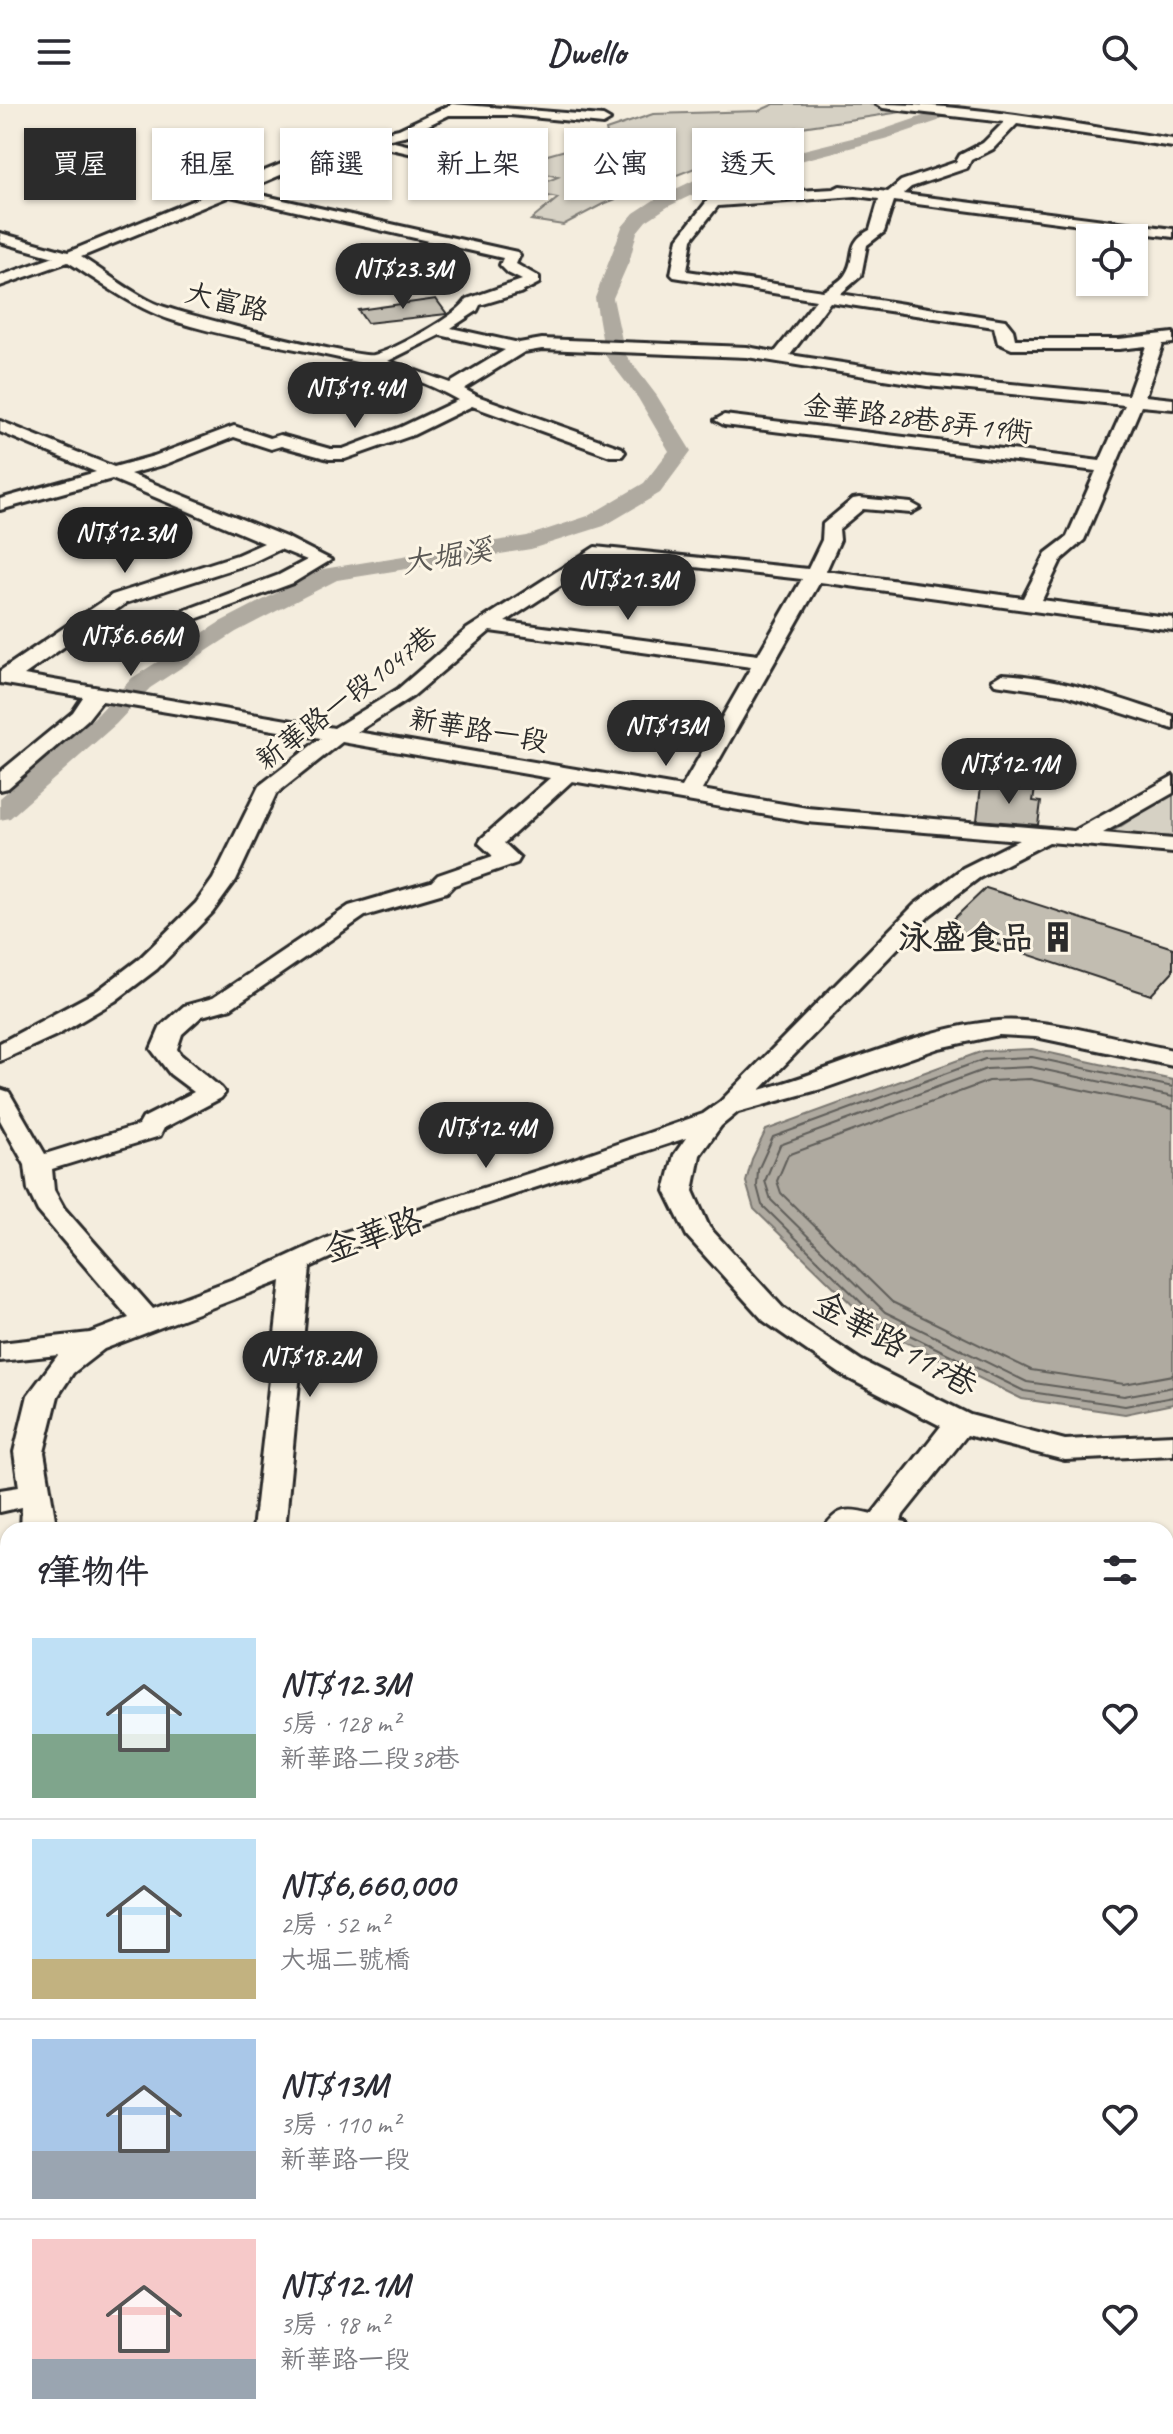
<!DOCTYPE html>
<html lang="zh-TW">
<head>
<meta charset="utf-8">
<style>
  :root { --surface:#fff; --page:#f7f7f7; --text:#2b2b33; --muted:#7c7c81; --line:#e1e1e2; --accent:#2b2b2b }
  body { margin:0; font-family:Caveat,"LXGW WenKai TC",sans-serif; background:var(--page); color:var(--text); height:100vh; display:flex; flex-direction:column; font-size:30px; white-space:nowrap }
  * { box-sizing:border-box; margin:0 }
  p { font-size:26px; color:var(--muted) }
  .icon { flex:none; width:44px; height:44px; fill:none; stroke:currentColor; stroke-width:2; stroke-linecap:round; stroke-linejoin:round }
  .map { position:relative; flex:1; overflow:hidden }
  .sheet { position:absolute; left:0px; top:1418px; width:1174px; height:912px; display:flex; flex-direction:column; background:var(--surface); border-radius:24px 24px 0 0; box-shadow:0 2px 6px #0004 }
  .sheet>* { flex:none }
  .hud { position:absolute; left:24px; top:24px; width:1126px; height:72px; display:flex; gap:16px }
  .tools { position:absolute; left:1076px; top:120px; display:grid; gap:16px }
  .tools a { display:grid; place-items:center; width:72px; height:72px; border-radius:0px; background:var(--surface); box-shadow:0 2px 6px #0004; font-size:40px }
  .price { position:absolute; translate:-50% -68px; padding:0 18px; border-radius:28px; background:var(--accent); color:#fff; font-size:26px; line-height:52px; filter:drop-shadow(0 2px 4px #0008) }
  .price::after { content:''; position:absolute; left:50%; top:48px; width:24px; height:18px; margin-left:-12px; background:inherit; clip-path:polygon(0 0,100% 0,50% 100%) }
  .price.on { background:#222; color:#fff }
  ul { padding:0; list-style:none }
  li { display:flex; align-items:center; gap:24px; height:200px; padding:0 32px }
  li+li { border-top:2px solid var(--line) }
  li span { display:grid; place-items:center; flex:none; width:224px; height:160px; border-radius:0px; color:#555 }
  li>.icon { margin-inline-start:auto }
  span .icon { width:96px; height:96px; fill:#fffc; stroke-width:1 }
  li b { font-size:34px }
  h2 { display:flex; justify-content:space-between; align-items:center; height:96px; padding:0 32px; font-size:34px }
  .tag { padding:0 28px; border-radius:0px; background:var(--surface); box-shadow:0 2px 6px #0004; font-size:28px; line-height:72px }
  .tag.on { background:var(--accent); color:#fff }
  header { display:flex; justify-content:space-between; align-items:center; height:104px; padding:0 32px; background:var(--surface); font-size:36px; font-weight:600 }
  .map>svg:first-child { display:block }
</style>
</head>
<body>
<header><svg class="icon" aria-label="menu" viewBox="0 0 24 24"><path d="M4 6h16M4 12h16M4 18h16"/></svg>Dwello<svg class="icon" aria-label="search" viewBox="0 0 24 24"><circle cx="10" cy="10" r="6"/><path d="M15 15l6 6"/></svg></header>
<div class="map">
<svg width="1173" height="2330" viewBox="0 0 1173 2330">
  <rect width="100%" height="100%" fill="#f4edde"/>
  <filter id="ink" filterUnits="userSpaceOnUse"><feTurbulence type="fractalNoise" baseFrequency=".0125" numOctaves="2"/><feDisplacementMap in="SourceGraphic" scale="16" xChannelSelector="R" yChannelSelector="G"/><feConvolveMatrix kernelMatrix="1 2 1 2 8 2 1 2 1" color-interpolation-filters="sRGB"/></filter>
  <g filter="url(#ink)">
    <!-- green -->
    <path fill="#d6d1c4" stroke="#807e78" stroke-width="2" d="M774,0H869L901,8L729,34L709,46L718,55L603,100L563,121L531,116L558,94L523,87L558,73L512,61L576,43L609,39L606,26L653,10L759,7Z
      M1173,688V733L1112,728Z"/>
    <!-- water -->
    <path fill="#afaaa0" stroke="#7a7771" stroke-width="2" d="M1032,945L1173,976V1300L1125,1310L1022,1295L875,1223L754,1105L746,1078L752,1055L766,1026L983,947Z"/>
    <g fill="none" stroke-linecap="round" stroke-linejoin="round">
      <!-- shore -->
      <path stroke="#605e5a" stroke-width="2" d="M1173,983L1032,953L985,955L773,1033L758,1066L757,1082L762,1101L879,1216L1024,1287L1125,1302L1173,1293
        M1173,993L1031,963L986,965L780,1041L765,1077L771,1096L885,1208L1027,1278L1124,1292L1173,1283
        M1173,1005L1030,975L989,977L788,1051L777,1077L781,1089L892,1198L1031,1266L1124,1280L1173,1271"/>
      <!-- river -->
      <path fill="#afaaa0" fill-rule="evenodd" d="M942,0H961L938,17L888,34L719,78L669,102L646,117L637,128L630,155L613,194L625,250L657,292L691,347L660,389L604,422L531,445L337,476L236,528L150,584L116,620L10,714L0,716V694L98,610L132,574L220,518L323,465L527,432L588,412L644,379L669,347L638,294L605,251L595,194L622,123L634,109L657,94L707,70L876,28L926,11Z"/>
    </g>
    <!-- building -->
    <path fill="#c2bdb1" stroke="#2b2b2b" stroke-width="2" d="M436,195L447,210L367,219L358,206Z
      M981,682L1035,685L1033,697L1041,698L1038,721L977,716Z
      M986,784L1173,844V867L1151,891L945,823Z"/>
    <g fill="none" stroke-linecap="round" stroke-linejoin="round">
      <defs>
        <path id="minor" d="M452,0L603,12L610,16L603,20L510,11H449L408,31L386,36L488,61V67L369,40L334,48L243,87L517,148L520,151L516,160L539,173V179L520,189L480,201L477,207L451,224L519,239L542,235L747,243L775,248L816,196L674,173L671,170L678,134L708,96L727,91L834,85L840,82L888,88L901,77L956,58L960,51L983,39L1004,18L883,4L876,0C976,0 1075,21 1173,35V43L1017,20L993,45L971,56L967,64L911,83L903,90L1173,125V133L894,97L884,128L867,141L861,172L840,190L1005,216L1013,226L1015,235H1119L1173,229V239L1163,240L1145,292L1173,295V305L1141,302L1084,436L1061,456L1042,496L1173,514V526L820,478L702,686L807,704L1074,727L1173,672V689L1103,729L1173,735V749L1049,738L979,774L930,811L760,986C834,966 924,922 999,917C1046,913 1125,937 1173,946V962L1036,933L999,931L939,944L825,984L738,1008L721,1022L700,1051L693,1087L709,1123L784,1205L862,1257L970,1311L1065,1336L1173,1331V1351L1065,1356L967,1331L903,1411L901,1417L906,1418L911,1426H823C837,1403 848,1404 872,1410L941,1322L842,1271L764,1217L687,1132L665,1087L674,1051L686,1034L349,1145L310,1163L285,1426H253L281,1177L104,1245L73,1269L58,1292L44,1348L55,1415L53,1426H21L22,1403L0,1408V1386L19,1383L14,1348L28,1291L58,1251L0,1257V1239L90,1229L129,1214L38,1107L28,1086L25,1061L0,1016V985L9,988L45,1050L139,1021L143,1014L194,988L170,970L151,945L161,922L184,902L213,894L349,802L431,778L438,771L493,752L479,739L482,734L550,674L342,638L276,690L236,776L212,809L157,865L115,897L61,929L0,957V939L97,887L139,855L196,799L213,775L259,682L321,634L102,597L87,616L8,684L0,686V668L73,608L83,593L0,579V567L112,491L237,451L264,439L112,375L0,406V395L96,368L0,328V317L114,363L154,352L234,322L270,334L280,331L330,345H343L401,323L458,296C380,250 267,246 181,219C139,207 104,181 68,158L0,182V172L54,153L0,138V129L68,148L325,42L399,25ZM230,92L503,154L500,161L508,169L522,176L467,195C459,211 394,246 374,251C360,255 175,209 154,199C129,187 105,168 81,153ZM856,92L879,95L870,126C844,140 858,152 845,171C841,177 830,183 823,187L687,167L692,135L718,102ZM830,198L994,223L998,239L1012,245H1119L1146,242L1128,291L927,272L790,251ZM440,231L505,246L450,279L388,257ZM542,245L747,253L927,282L1125,301L1100,357L724,311L715,316L724,321L1096,367L1067,433L1046,449L1023,494L826,467L840,436L839,425L863,405L911,409L920,404L911,399L859,394L853,395L823,420L822,436L808,465L595,443L467,525L398,585L334,624L24,571L126,499L251,459L280,445L307,456L279,471L175,510L172,514L182,520L293,479L331,456L288,434L130,370L166,360L234,333L271,345L281,342L329,355H345L413,331L472,302L610,352H622L625,348L622,344L477,292L464,285L524,248ZM605,453L802,475L758,551L505,518ZM490,527L751,563L682,683L357,628L412,593ZM572,677L807,718L1019,736L963,764L914,801L720,998L703,1010L565,1058L329,1133L260,1165L153,1205L64,1104L54,1086L52,1065L160,1032L164,1024L221,994L225,989L221,984L180,950L177,945L182,930L202,912L231,904L365,812L447,788L454,781L517,759L520,754L504,739Z
          M1002,570C1062,573 1116,594 1173,612V625L1063,590L995,580L992,576Z
          M8,1495V1530L0,1533V1498Z
          M0,1640H8V1666H0Z
          M1166,1658L1173,1659V1685L1166,1684Z
          M1173,1770V1813L1166,1816V1773Z
          M112,2322H154L152,2330H110Z
          M921,2322H963L960,2330H918Z
          M1042,2322H1084L1085,2330H1043Z"/>
      </defs>
      <!-- minor casing -->
      <use href="#minor" stroke="#2b2b2b" stroke-width="6"/>
      <!-- minor -->
      <use href="#minor" fill="#fcf5e5" fill-rule="evenodd"/>
    </g>
  </g>
  <!-- icons -->
  <defs>
    <symbol id="building-bare" viewBox="-9 -9 18 18"><path d="M-4-6H4V6H1V3H-1V6H-4ZM-2.5-4.3h1.7v1.8h-1.7ZM.8-4.3h1.7v1.8H.8ZM-2.5-1h1.7V.8h-1.7ZM.8-1h1.7V.8H.8Z" fill="#2b2b2b" stroke="#fcf5e5" stroke-width="2.5" paint-order="stroke"/></symbol>
  </defs>
  <g fill-rule="evenodd">
    <use href="#building-bare" x="1036" y="811" width="44" height="44"/>
  </g>
  <g text-anchor="middle" stroke-width="6" stroke-linejoin="round" paint-order="stroke">
    <!-- far-street labels -->
    <g font-size="28" fill="#2b2b2b" stroke="#fcf5e5">
      <text transform="translate(227 197) rotate(14)" y="10">大富路</text>
      <text transform="translate(918 314) rotate(7)" y="10">金華路28巷8弄19衖</text>
      <text transform="translate(346 593) rotate(-37)" y="10">新華路一段1047巷</text>
      <text transform="translate(479 625) rotate(10)" y="10">新華路一段</text>
    </g>
    <!-- far-water labels -->
    <g font-size="30" font-style="italic" fill="#595754" stroke="#fcf5e5">
      <text transform="translate(447 452) rotate(-9)" y="10">大堀溪</text>
    </g>
    <!-- poi labels -->
    <g font-size="34" font-weight="bold" fill="#2b2b2b" stroke="#fcf5e5" text-anchor="end">
      <text x="1034" y="845">泳盛食品</text>
    </g>
    <!-- street labels -->
    <g font-size="34" fill="#2b2b2b" stroke="#fcf5e5">
      <text transform="translate(373 1130) rotate(-19)" y="12">金華路</text>
      <text transform="translate(896 1239) rotate(29)" y="12">金華路117巷</text>
    </g>
  </g>
</svg>
<div class="tools">
<a><svg class="icon" aria-label="locate" viewBox="0 0 24 24"><circle cx="12" cy="12" r="6"/><path d="M12 2v4M12 18v4M2 12h4M18 12h4"/></svg></a>
</div>
<b class="price" style="left:403px;top:207px">NT$23.3M</b>
<b class="price" style="left:355px;top:326px">NT$19.4M</b>
<b class="price on" style="left:125px;top:471px">NT$12.3M</b>
<b class="price" style="left:628px;top:518px">NT$21.3M</b>
<b class="price" style="left:131px;top:574px">NT$6.66M</b>
<b class="price" style="left:666px;top:664px">NT$13M</b>
<b class="price" style="left:1009px;top:702px">NT$12.1M</b>
<b class="price" style="left:486px;top:1066px">NT$12.4M</b>
<b class="price" style="left:310px;top:1295px">NT$18.2M</b>
<div class="hud">
<a class="tag on">買屋</a>
<a class="tag">租屋</a>
<a class="tag">篩選</a>
<a class="tag">新上架</a>
<a class="tag">公寓</a>
<a class="tag">透天</a>
</div>
<section class="sheet">
<h2>9筆物件<svg class="icon" aria-label="filters" viewBox="0 0 24 24"><path d="M4 7h16M4 17h16"/><circle cx="9" cy="7" r="2"/><circle cx="15" cy="17" r="2"/></svg></h2>
<ul>
<li><span style="background:linear-gradient(#bfe0f5 60%,#7fa58c 0)"><svg class="icon" aria-label="home" viewBox="0 0 24 24"><path d="M3 11l9-7 9 7M6 9v11h12V9"/></svg></span><div><b>NT$12.3M</b><p>5房 · 128 m²</p><p>新華路二段38巷</p></div><svg class="icon" aria-label="heart" viewBox="0 0 24 24"><path d="M12 20l-8-8c-3-5 5-10 8-4 3-6 11-1 8 4z"/></svg></li>
<li><span style="background:linear-gradient(#bfe0f5 75%,#c2b280 0)"><svg class="icon" aria-label="home" viewBox="0 0 24 24"><path d="M3 11l9-7 9 7M6 9v11h12V9"/></svg></span><div><b>NT$6,660,000</b><p>2房 · 52 m²</p><p>大堀二號橋</p></div><svg class="icon" aria-label="heart" viewBox="0 0 24 24"><path d="M12 20l-8-8c-3-5 5-10 8-4 3-6 11-1 8 4z"/></svg></li>
<li><span style="background:linear-gradient(#a9c7e8 70%,#9aa5b1 0)"><svg class="icon" aria-label="home" viewBox="0 0 24 24"><path d="M3 11l9-7 9 7M6 9v11h12V9"/></svg></span><div><b>NT$13M</b><p>3房 · 110 m²</p><p>新華路一段</p></div><svg class="icon" aria-label="heart" viewBox="0 0 24 24"><path d="M12 20l-8-8c-3-5 5-10 8-4 3-6 11-1 8 4z"/></svg></li>
<li><span style="background:linear-gradient(#f6c9c9 75%,#9aa5b1 0)"><svg class="icon" aria-label="home" viewBox="0 0 24 24"><path d="M3 11l9-7 9 7M6 9v11h12V9"/></svg></span><div><b>NT$12.1M</b><p>3房 · 98 m²</p><p>新華路一段</p></div><svg class="icon" aria-label="heart" viewBox="0 0 24 24"><path d="M12 20l-8-8c-3-5 5-10 8-4 3-6 11-1 8 4z"/></svg></li>
</ul>
</section>
</div>
</body>
</html>
